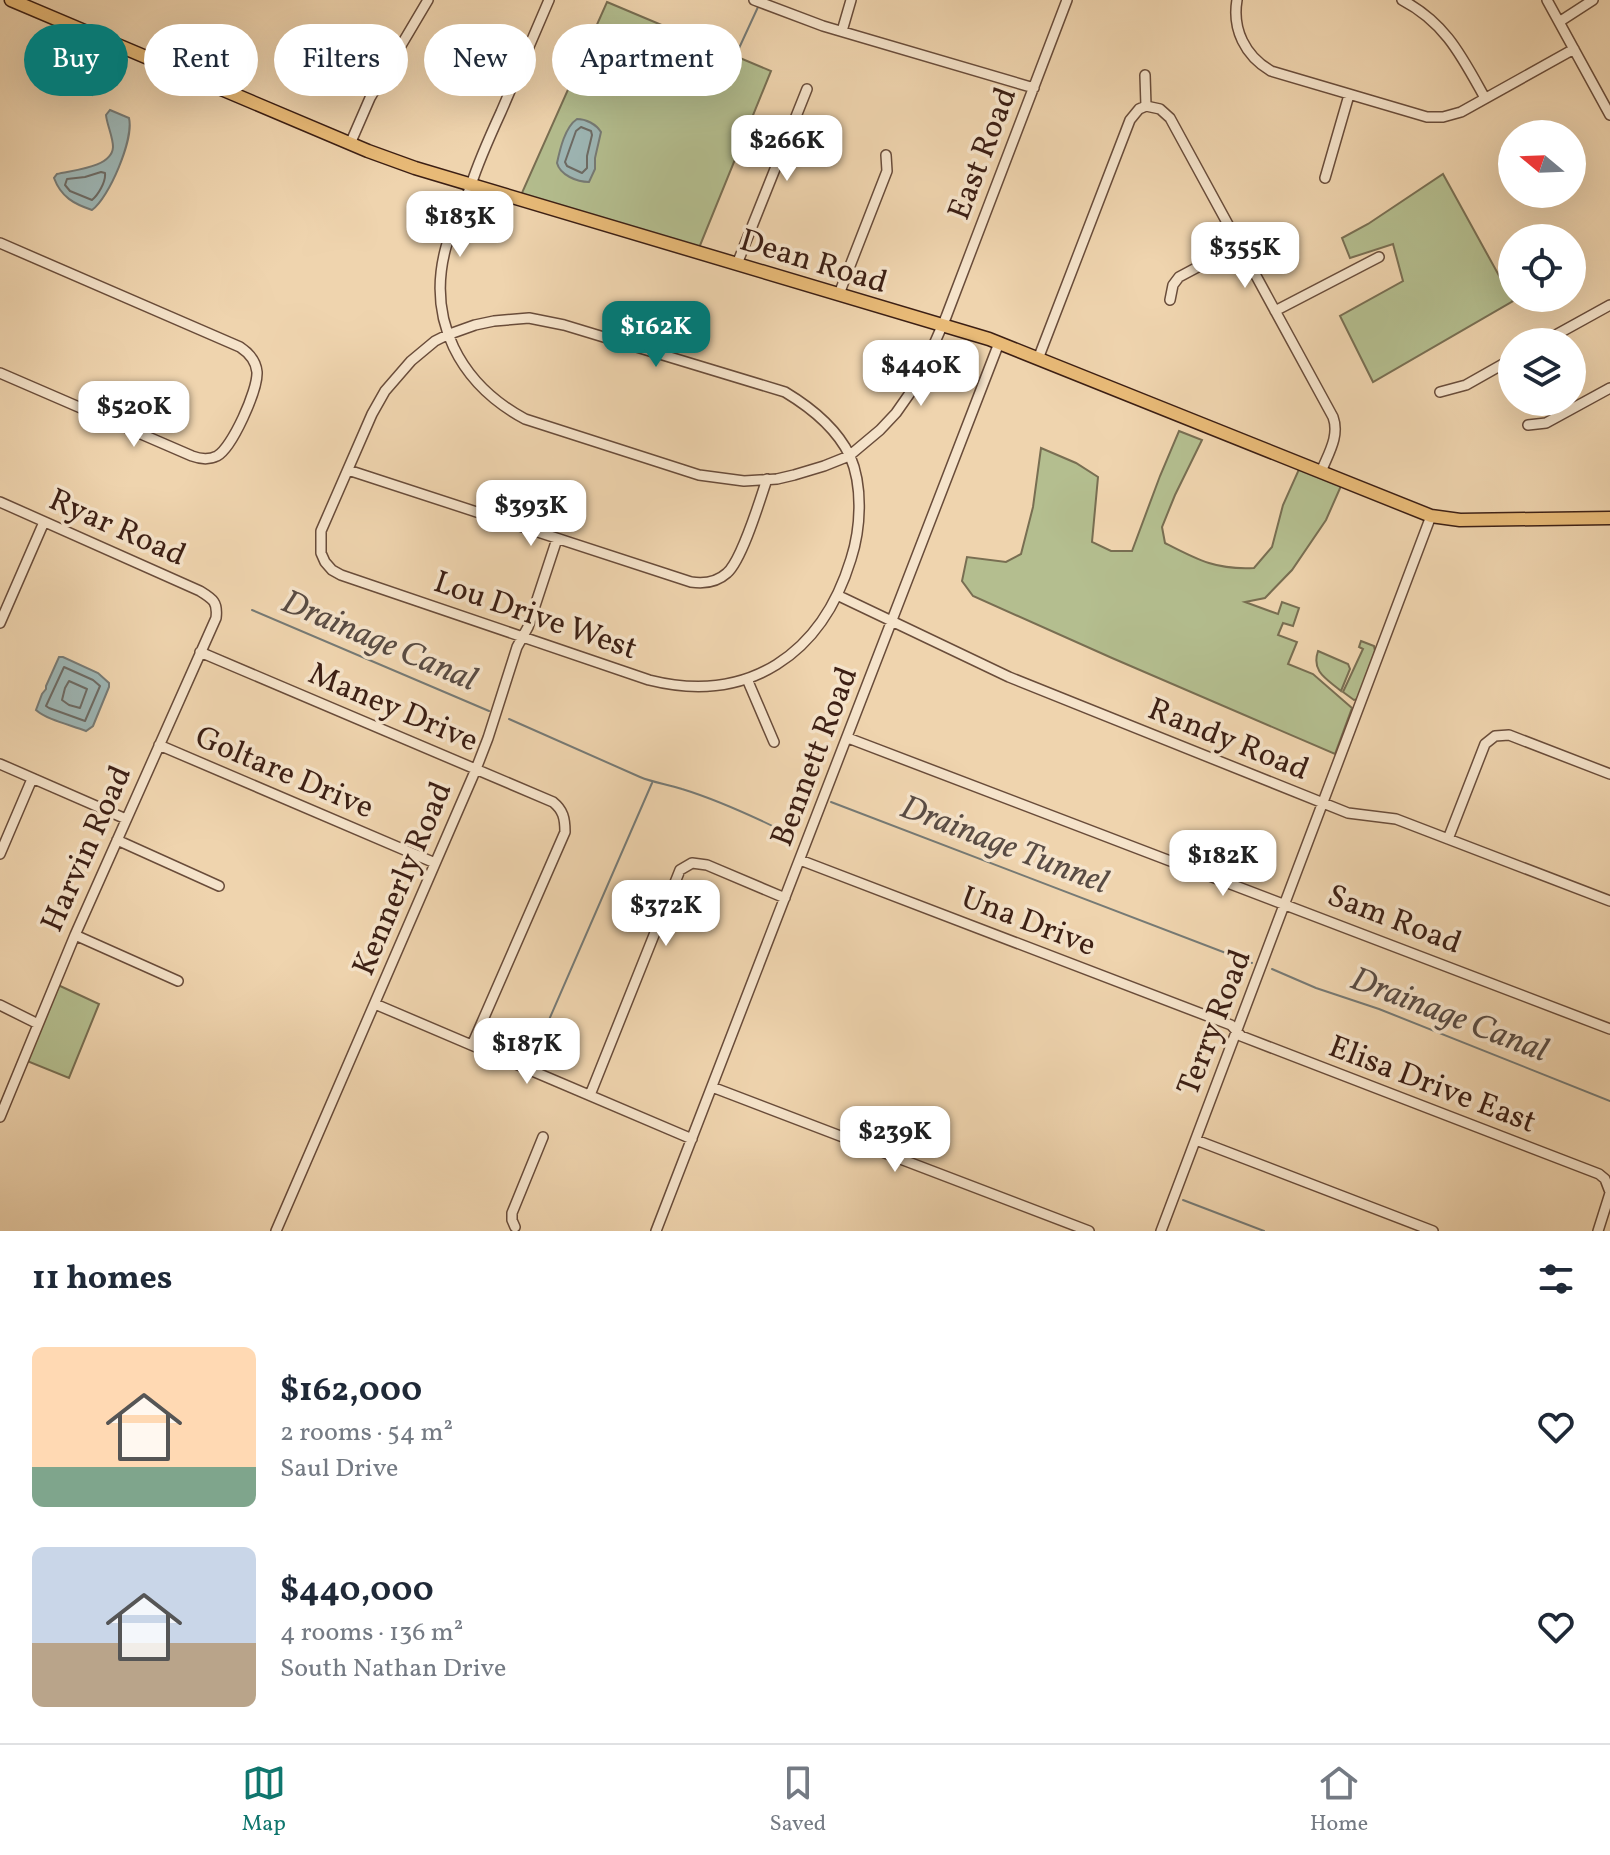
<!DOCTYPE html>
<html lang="en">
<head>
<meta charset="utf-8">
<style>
  :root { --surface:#fff; --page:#f2f2f3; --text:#1f2937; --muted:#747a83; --line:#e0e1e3; --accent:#0f766e }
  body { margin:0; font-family:Vollkorn,serif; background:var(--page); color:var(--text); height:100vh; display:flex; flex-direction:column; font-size:30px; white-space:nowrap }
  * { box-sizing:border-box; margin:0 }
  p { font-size:26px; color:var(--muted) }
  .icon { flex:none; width:44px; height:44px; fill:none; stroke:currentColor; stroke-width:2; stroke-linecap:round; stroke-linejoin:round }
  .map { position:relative; height:1231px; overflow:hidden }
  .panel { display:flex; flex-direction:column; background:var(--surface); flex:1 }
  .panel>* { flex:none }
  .top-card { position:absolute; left:24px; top:24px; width:800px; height:72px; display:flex; gap:16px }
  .needle { width:52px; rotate:289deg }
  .fabs { position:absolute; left:1498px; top:120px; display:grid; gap:16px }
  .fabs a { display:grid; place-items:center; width:88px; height:88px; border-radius:50%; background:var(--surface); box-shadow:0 8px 32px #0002; font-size:40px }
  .price { position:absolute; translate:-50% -68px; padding:0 18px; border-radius:16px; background:#fff; color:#222; font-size:26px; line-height:52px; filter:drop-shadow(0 2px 4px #0008) }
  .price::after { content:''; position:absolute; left:50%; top:48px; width:24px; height:18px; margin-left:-12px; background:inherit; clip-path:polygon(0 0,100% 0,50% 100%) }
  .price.current { background:var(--accent); color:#fff }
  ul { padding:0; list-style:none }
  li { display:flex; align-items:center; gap:24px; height:200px; padding:0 32px }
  li span { display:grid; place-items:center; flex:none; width:224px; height:160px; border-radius:12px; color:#555 }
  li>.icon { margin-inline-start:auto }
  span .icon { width:96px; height:96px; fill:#fffc; stroke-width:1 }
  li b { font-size:34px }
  h2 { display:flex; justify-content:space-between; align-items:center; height:96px; padding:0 32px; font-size:34px }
  .pill { padding:0 28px; border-radius:36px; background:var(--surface); box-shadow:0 8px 32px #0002; font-size:28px; line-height:72px }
  .pill.current { background:var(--accent); color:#fff }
  .menu { display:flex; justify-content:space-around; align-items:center; height:112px; border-top:2px solid var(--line); background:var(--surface); font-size:22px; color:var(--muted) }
  .menu a { display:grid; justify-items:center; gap:4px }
  .menu .current { color:var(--accent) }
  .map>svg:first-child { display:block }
</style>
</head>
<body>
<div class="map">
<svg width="1610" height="1231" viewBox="0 0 1610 1231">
  <rect width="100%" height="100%" fill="#efd4ae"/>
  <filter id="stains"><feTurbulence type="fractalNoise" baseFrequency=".0025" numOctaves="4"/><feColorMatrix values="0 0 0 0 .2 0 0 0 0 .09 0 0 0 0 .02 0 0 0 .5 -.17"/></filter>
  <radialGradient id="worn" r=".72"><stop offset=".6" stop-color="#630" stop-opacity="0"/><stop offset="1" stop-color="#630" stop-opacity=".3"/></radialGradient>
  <!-- green -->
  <path fill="#b4be8f" stroke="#786e52" stroke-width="2" d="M607,2L771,71L699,248L521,195Z
    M91,41L113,51L92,95L70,85Z
    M1443,174L1513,301L1373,382L1340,316L1403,281L1393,244L1350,258L1342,238L1368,224Z
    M1179,431L1202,440L1175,495L1162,527L1165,543C1198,560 1216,570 1254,568L1272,547L1283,505L1300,467L1341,486L1326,520L1292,570L1265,598L1245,602L1278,614L1282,602L1299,608L1293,626L1283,623L1278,635L1297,642L1288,664L1313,674L1352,708L1335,754L1112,658L973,596L962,581L967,557L1006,562L1021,554L1033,507L1041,448L1076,463L1098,477L1092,542L1111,551H1132L1160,476Z
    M1361,641L1374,646L1375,651L1358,699L1354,700L1343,692L1363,649L1359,647Z
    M1318,651L1348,664L1350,669L1341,691C1327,679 1311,672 1318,651Z
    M58,985L99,1004L69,1078L27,1061Z"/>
  <!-- water -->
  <path fill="#9db6b5" stroke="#767a75" stroke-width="2" d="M110,110L129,118C134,139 109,198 92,210C74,204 61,197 54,178L57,174C72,170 112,168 113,147C113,137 107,125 106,115Z
    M577,119C586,119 596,124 601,132L595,158V169L589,182C577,182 560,175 557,163C560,149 565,127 577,119Z
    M59,657H63L98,673L109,683V687L93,726L86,731C71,725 47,720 36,710L42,694L46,689V686Z"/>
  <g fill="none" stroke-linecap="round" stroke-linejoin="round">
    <!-- shore -->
    <path stroke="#6c6a64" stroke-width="2" d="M581,127L591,131L592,135L587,156V168L582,173L567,166L565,162L576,131Z
      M101,172L105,173C106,182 98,195 92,200L70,191L65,185L67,179L85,177Z
      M64,667L93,680L100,686L85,721L49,708L46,706Z
      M69,681L87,689L80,708L69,705L62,700L65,688Z"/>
    <!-- stream -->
    <path stroke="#767a75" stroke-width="2" d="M734,59L758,7
      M252,610L489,711
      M509,719L640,777C654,783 668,784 682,789C721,801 757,818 793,836
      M831,802L1252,963
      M1272,969L1316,988L1379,1009L1610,1101
      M535,1052L652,783
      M1183,1200L1264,1231"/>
    <defs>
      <path id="minor" d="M549,0C533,37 517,74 501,112C490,136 479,160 471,185C464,206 452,225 446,247C426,320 460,384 525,419L699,475L744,481L777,479L794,475L824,466L849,456L880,430L896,413L917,383L946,317L1067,0
        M754,0L823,26L1034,88
        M1237,0C1232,29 1245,56 1271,71L1427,117H1443L1461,112L1574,49
        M1402,0C1446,23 1462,57 1485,98
        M1547,0L1610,115
        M1559,22L1593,0
        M842,31L851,0
        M1145,75L1146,106
        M1146,106L1160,109L1170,118L1333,417C1340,436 1328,454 1321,472
        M350,144L370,98L428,0
        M1325,178L1349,95
        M0,243L240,347C249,353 256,361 257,372C258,390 232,448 217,456C209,460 200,459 192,456L0,373
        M737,264L807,89
        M839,294L887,171L886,155
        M1170,300L1173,285L1179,277L1239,245
        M1275,311L1379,257
        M529,318L564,325L785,392C810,407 837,429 850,456C863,486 861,528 851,559C822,654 749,705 649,680L341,575L332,570L325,562L321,553V531L372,414L385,391L411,361L435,341L447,335L475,325L494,321Z
        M1543,342L1610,305
        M1038,359L1130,120L1139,109L1146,106
        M1440,392L1466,385L1512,359
        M1528,425L1546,423L1610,388
        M348,470L691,582C704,584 716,583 727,573C742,560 760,500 767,479
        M0,502L200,591C213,599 218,602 216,618L75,935L0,1117
        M837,595L1009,677L1348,813L1396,819L1610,901
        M0,623L44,522
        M200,652L553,802C563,810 565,818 565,832L472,1045
        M747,679L774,742
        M1495,736L1509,735L1610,774
        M848,738L1610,1029
        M159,745L435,863
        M0,764L126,819
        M1448,839L1485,744L1495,736
        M117,840L219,886
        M0,854L32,779
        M800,860L1231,1025L1241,1036L1599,1174L1605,1179L1610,1192
        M75,935L178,981
        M375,1004L692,1139
        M0,1005L38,1024
        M712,1087L1089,1231
        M590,1095L680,870L692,863L707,865L785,898
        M1196,1140L1433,1231
        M515,1227L512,1220V1213L543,1137
        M276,1231L476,769L488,738L517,647L528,627L557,539
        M656,1231L999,343
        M1161,1231L1431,516
        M1598,1231L1610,1193"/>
      <path id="major" d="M11,0L368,151L415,168L989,339L1431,516L1460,520L1610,518"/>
    </defs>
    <!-- minor casing -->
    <use href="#minor" stroke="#694c3a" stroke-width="12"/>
    <!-- major casing -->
    <use href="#major" stroke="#3c1f14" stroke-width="15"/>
    <!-- minor -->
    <use href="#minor" stroke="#f5e3ca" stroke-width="9"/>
    <!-- major -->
    <use href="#major" stroke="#e8ba77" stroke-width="12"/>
  </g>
  <g text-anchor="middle" stroke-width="7" stroke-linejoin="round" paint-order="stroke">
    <!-- street labels -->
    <g font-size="32" fill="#3c1f14" stroke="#f5e3ca">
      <text transform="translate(981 153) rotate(-69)" y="11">East Road</text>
      <text transform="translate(814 260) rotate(17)" y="11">Dean Road</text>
      <text transform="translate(118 526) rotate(24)" y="11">Ryar Road</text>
      <text transform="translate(536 614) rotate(19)" y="11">Lou Drive West</text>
      <text transform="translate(394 706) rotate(23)" y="11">Maney Drive</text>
      <text transform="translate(1229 738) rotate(22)" y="11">Randy Road</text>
      <text transform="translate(813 756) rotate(-69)" y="11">Bennett Road</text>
      <text transform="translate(285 771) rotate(23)" y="11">Goltare Drive</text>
      <text transform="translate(85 848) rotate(-66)" y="11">Harvin Road</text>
      <text transform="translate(401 878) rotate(-67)" y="11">Kennerly Road</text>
      <text transform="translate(1395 918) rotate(21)" y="11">Sam Road</text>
      <text transform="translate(1029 920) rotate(21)" y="11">Una Drive</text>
      <text transform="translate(1213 1022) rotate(-69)" y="11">Terry Road</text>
      <text transform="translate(1433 1083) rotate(21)" y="11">Elisa Drive East</text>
    </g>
    <!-- water labels -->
    <g font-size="34" font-style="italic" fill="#594c44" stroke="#f5e3ca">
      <text transform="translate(380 639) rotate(23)" y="12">Drainage Canal</text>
      <text transform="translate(1005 843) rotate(21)" y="12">Drainage Tunnel</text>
      <text transform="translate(1450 1013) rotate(21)" y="12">Drainage Canal</text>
    </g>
  </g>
  <rect width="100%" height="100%" filter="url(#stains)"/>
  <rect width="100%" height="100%" fill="url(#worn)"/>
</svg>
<div class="fabs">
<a><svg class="needle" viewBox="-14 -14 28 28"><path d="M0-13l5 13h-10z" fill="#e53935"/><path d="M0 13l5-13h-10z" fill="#747a83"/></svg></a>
<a><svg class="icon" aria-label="locate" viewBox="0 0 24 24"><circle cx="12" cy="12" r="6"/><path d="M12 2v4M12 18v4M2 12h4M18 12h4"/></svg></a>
<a><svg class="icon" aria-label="layers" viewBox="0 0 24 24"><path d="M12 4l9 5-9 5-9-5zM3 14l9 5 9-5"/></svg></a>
</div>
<b class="price" style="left:787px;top:183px">$266K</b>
<b class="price" style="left:460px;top:259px">$183K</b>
<b class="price" style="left:1245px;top:290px">$355K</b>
<b class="price current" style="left:656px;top:369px">$162K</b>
<b class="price" style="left:921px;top:408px">$440K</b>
<b class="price" style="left:134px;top:449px">$520K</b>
<b class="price" style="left:531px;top:548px">$393K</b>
<b class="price" style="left:1223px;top:898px">$182K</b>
<b class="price" style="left:666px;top:948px">$372K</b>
<b class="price" style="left:527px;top:1086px">$187K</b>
<b class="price" style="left:895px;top:1174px">$239K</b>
<div class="top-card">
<a class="pill current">Buy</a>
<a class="pill">Rent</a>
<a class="pill">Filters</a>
<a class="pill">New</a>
<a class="pill">Apartment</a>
</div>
</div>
<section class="panel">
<h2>11 homes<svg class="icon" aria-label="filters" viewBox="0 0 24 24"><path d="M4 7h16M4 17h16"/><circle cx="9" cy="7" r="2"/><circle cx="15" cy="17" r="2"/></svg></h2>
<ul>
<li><span style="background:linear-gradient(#ffd9b3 75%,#7fa58c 0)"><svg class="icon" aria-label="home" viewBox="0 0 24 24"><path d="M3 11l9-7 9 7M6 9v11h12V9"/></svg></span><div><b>$162,000</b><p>2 rooms · 54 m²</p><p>Saul Drive</p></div><svg class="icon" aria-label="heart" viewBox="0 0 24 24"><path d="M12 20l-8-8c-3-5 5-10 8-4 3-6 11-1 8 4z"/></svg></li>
<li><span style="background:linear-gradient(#c9d6e8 60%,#b9a48a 0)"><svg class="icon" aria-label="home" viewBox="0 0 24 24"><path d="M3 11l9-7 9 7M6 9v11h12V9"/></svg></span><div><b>$440,000</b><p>4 rooms · 136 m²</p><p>South Nathan Drive</p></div><svg class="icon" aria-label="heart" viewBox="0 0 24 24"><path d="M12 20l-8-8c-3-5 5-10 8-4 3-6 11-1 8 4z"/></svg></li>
</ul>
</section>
<nav class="menu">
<a class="current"><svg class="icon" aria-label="map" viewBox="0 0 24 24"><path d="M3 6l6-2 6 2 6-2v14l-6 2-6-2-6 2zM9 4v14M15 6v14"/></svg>Map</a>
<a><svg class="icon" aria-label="saved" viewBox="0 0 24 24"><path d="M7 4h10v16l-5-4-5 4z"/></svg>Saved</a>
<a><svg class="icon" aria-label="home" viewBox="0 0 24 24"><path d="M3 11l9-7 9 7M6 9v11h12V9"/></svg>Home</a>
</nav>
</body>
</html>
